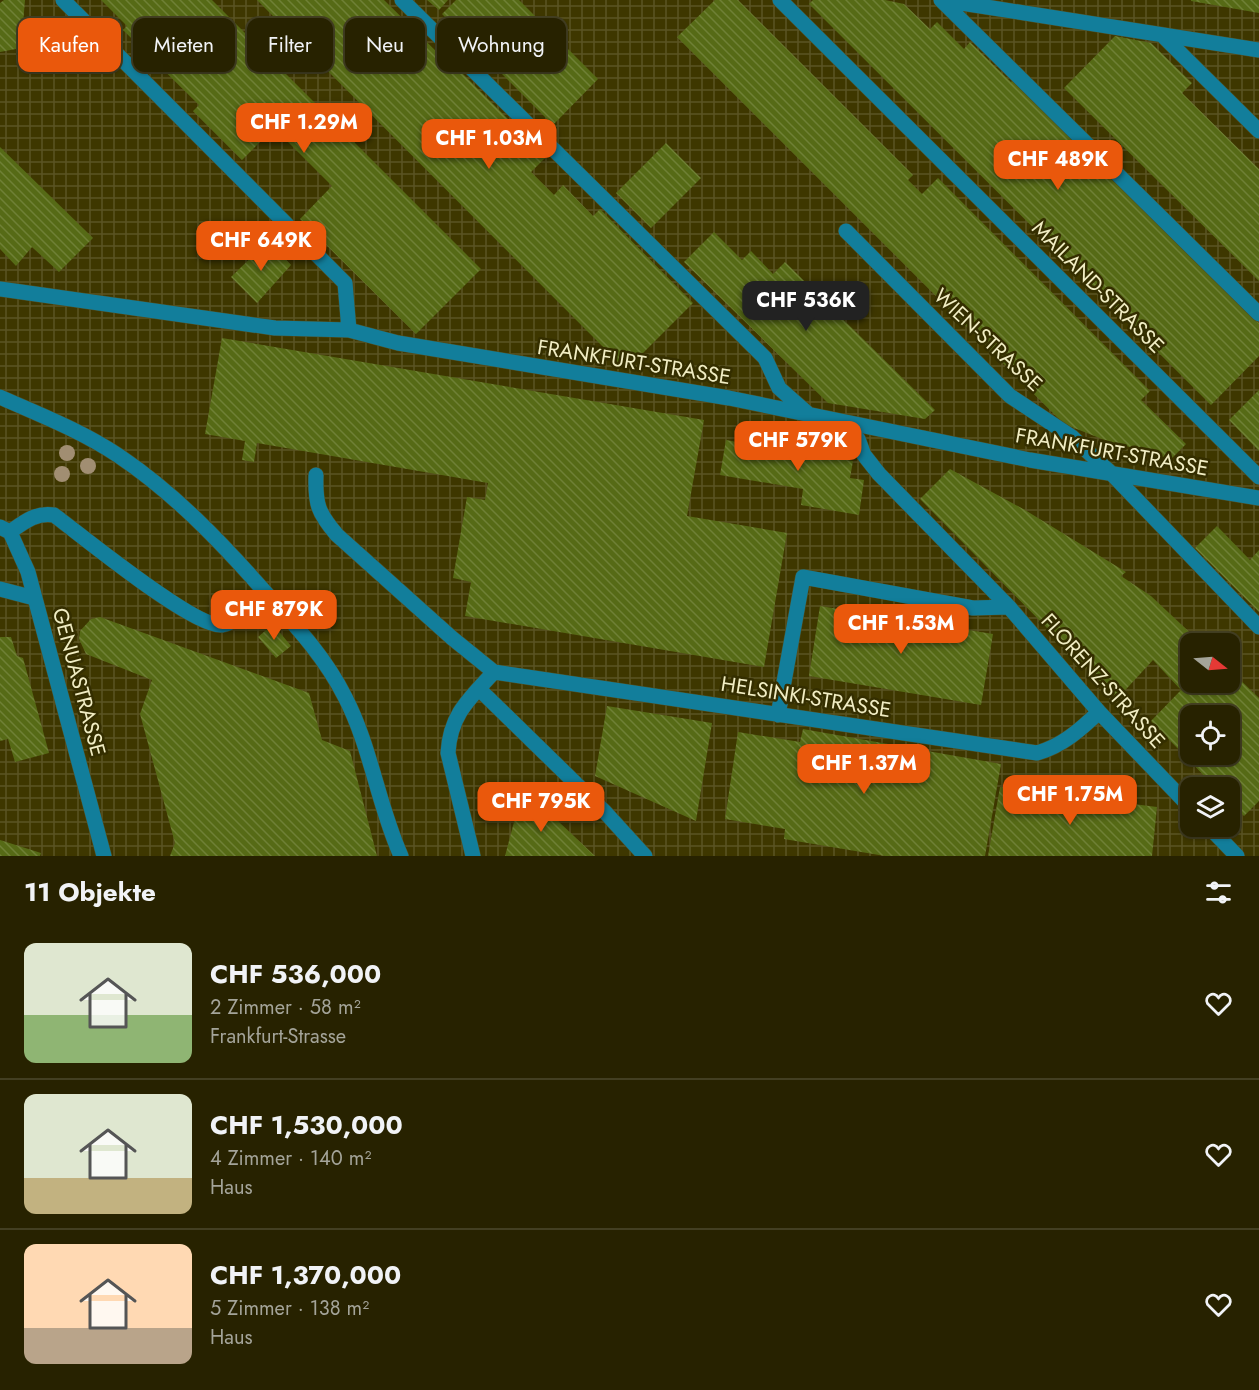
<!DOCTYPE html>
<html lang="de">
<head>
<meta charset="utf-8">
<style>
  :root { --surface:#272200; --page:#332f0f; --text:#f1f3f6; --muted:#a4a499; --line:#433f22; --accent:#ea580c }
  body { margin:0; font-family:Jost,sans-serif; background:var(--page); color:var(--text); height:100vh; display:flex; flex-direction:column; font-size:22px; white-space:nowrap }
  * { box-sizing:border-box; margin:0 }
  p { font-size:20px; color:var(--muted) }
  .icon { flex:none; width:33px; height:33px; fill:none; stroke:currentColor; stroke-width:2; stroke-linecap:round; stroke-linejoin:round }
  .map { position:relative; height:856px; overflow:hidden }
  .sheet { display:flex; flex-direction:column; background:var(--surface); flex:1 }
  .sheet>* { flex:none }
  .top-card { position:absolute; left:18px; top:18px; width:600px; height:54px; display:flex; gap:12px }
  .needle { width:39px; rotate:107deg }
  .tools { position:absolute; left:1180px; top:633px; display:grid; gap:12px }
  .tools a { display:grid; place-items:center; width:60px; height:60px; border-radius:12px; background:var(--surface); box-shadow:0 2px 4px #0004,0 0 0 2px var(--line); font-size:30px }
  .price { position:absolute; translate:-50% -51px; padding:0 14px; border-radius:12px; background:var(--accent); color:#fff; font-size:20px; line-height:39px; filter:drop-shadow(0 2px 3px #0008) }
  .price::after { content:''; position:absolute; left:50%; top:36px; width:18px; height:14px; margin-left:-9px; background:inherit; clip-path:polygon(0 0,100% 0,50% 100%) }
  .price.current { background:#222; color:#fff }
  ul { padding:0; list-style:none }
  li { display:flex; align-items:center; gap:18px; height:150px; padding:0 24px }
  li+li { border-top:2px solid var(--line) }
  li span { display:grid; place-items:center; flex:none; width:168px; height:120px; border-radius:12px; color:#555 }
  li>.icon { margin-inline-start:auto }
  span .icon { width:72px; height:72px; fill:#fffc; stroke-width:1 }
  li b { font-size:26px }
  h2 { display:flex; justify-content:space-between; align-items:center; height:72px; padding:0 24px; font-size:26px }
  .chip { padding:0 21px; border-radius:12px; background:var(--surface); box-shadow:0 2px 4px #0004,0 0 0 2px var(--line); font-size:21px; line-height:54px }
  .chip.current { background:var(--accent); color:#fff }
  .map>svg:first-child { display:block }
</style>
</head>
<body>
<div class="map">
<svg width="1259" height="856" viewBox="0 0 1259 856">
  <defs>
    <pattern id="industrial-grid" width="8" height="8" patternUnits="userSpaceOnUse" patternTransform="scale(1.5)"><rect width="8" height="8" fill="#3e3700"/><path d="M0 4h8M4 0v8" fill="none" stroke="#5a5424"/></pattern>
    <pattern id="building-back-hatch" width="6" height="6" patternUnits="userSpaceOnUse" patternTransform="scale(1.5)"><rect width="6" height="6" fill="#566a16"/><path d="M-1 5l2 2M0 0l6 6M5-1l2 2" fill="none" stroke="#6f8036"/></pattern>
  </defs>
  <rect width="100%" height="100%" fill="#342e00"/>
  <!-- industrial -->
  <path fill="url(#industrial-grid)" fill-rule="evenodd" d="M0,0H1259V856H0ZM1191,644H1230V682H1191ZM1191,716H1230V754H1191ZM1191,788H1230V826H1191Z"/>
  <!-- building -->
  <path fill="url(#building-back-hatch)" fill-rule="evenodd" d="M4,0H25L21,48L0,52V3Z
    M101,0H212L481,269L416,334L300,219L332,186L274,128L242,160L193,111L199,105L123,30L127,26Z
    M257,0H384L442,57L444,55L546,157L531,172L554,195L563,185L593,216L600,209L693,303L626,370Z
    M427,0H448L439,10Z
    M456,0H519L598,79L553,125L442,14Z
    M715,0H738L913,175L908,180L922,194L938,178L1150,391L1141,400L1186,444L1171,459L1102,439L1064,424L677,37Z
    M813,0H885L904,4L930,29L937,22L964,49L970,42L1011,82L1015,78L1259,323V356L1211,405L809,4Z
    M1191,0H1259V13L1191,1Z
    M1115,36L1151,43L1192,83L1182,93L1259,169V281L1064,88Z
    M666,143L701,178L651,228L616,193Z
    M0,147L93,238L59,272L32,247L16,266L0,249Z
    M714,232L742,260L751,251L773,274L785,262L935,410L925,419L828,403L684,262Z
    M268,241L291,265L257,303L231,277Z
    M222,338L704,420L687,516L787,533L764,667L465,616L471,582L453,578L467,497L485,500L488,483L257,443L254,462L242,460L245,441L205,434Z
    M1259,390V451L1229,420Z
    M726,440L753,445L754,441L782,446V442L811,447V443L841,449L839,459L853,461L850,478L864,480L859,515L801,505L803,489L720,475Z
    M950,469L1025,510L1126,572L1121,576L1151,596L1202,644H1191V682H1230V670L1259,698V801L1244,816L1230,802V788H1216L1151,721L1181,690L1153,660L1117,699L920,499ZM1191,716H1230V754H1191Z
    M1217,526L1250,560L1259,550V612L1195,548Z
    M820,606L993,634L981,705L809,676Z
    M100,617L309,693L322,740L350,751L377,856H170L175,843L140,714L152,680L86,654L79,639L80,631L91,619Z
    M273,624L291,646L276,658L258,637Z
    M0,637H11L17,656L23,658L49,753L15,762L8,739L0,741Z
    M607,706L712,723L696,821L595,776Z
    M803,729L1001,764L985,856H885L784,839L785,829L725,819L738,732L800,742Z
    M1000,787L1157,807L1152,856H988Z
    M523,788L595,856H505Z
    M0,840L41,853L40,856H0Z"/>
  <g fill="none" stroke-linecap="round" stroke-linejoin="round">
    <defs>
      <path id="minor" d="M63,0L345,283L349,330
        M402,0L765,358L779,388L813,418L858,439L864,455L879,474L1009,607L1099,712L1191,808
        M780,0L1259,477
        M941,0L1259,314
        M942,0L1259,50
        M1162,35L1259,131
        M846,231L1010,396L1072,437L1111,473L1259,627
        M0,289L275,328L349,330L398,343L729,398L1030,460L1259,498
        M0,397C40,415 82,431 119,456C174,493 221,542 265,592C295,625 325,657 345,697C371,747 378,805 401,856
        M316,475C315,504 318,513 337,535L452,638L494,672
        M0,527L10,532L28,572L104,856
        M10,532C24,522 36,512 54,515C81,535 195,629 222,625C238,623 253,603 265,592
        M0,589L34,598
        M494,672L1037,753C1062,746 1080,730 1099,712
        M479,689L604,811L645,856
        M778,715L803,577L973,608L1009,607
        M1208,826L1237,856
        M473,856L448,753C450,715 469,699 494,672"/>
    </defs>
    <!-- minor casing -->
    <use href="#minor" stroke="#524d1f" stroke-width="16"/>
    <!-- minor -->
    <use href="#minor" stroke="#127e9b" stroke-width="15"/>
  </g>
  <!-- trees -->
  <g fill="#a18e72">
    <circle cx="67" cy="453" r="8"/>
    <circle cx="88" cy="466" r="8"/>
    <circle cx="62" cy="474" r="8"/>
  </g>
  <g text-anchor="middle" stroke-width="5" stroke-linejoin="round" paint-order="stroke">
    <!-- street labels -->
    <g font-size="21" fill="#f1edc3" stroke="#342e00">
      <text transform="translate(1098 287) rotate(45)" y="7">MAILAND-STRASSE</text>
      <text transform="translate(988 340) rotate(43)" y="7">WIEN-STRASSE</text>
      <text transform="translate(634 362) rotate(9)" y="7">FRANKFURT-STRASSE</text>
      <text transform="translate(1112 452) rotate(10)" y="7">FRANKFURT-STRASSE</text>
      <text transform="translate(1103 681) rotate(48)" y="7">FLORENZ-STRASSE</text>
      <text transform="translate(79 682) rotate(75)" y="7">GENUASTRASSE</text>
      <text transform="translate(806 697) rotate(9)" y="7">HELSINKI-STRASSE</text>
    </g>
  </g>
</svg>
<div class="tools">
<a><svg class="needle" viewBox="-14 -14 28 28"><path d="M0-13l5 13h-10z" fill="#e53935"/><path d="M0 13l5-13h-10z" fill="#a4a499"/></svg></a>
<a><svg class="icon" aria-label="locate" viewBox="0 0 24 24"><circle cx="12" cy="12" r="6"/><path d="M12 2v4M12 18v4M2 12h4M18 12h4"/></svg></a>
<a><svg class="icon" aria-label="layers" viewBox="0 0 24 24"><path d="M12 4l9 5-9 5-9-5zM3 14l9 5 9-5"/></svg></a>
</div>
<b class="price" style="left:304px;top:154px">CHF 1.29M</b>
<b class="price" style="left:489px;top:170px">CHF 1.03M</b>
<b class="price" style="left:1058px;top:191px">CHF 489K</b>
<b class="price" style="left:261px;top:272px">CHF 649K</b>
<b class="price current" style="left:806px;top:332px">CHF 536K</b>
<b class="price" style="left:798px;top:472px">CHF 579K</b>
<b class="price" style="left:274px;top:641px">CHF 879K</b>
<b class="price" style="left:901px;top:655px">CHF 1.53M</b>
<b class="price" style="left:864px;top:795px">CHF 1.37M</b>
<b class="price" style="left:1070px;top:826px">CHF 1.75M</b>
<b class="price" style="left:541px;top:833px">CHF 795K</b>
<div class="top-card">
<a class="chip current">Kaufen</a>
<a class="chip">Mieten</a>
<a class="chip">Filter</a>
<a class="chip">Neu</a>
<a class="chip">Wohnung</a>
</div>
</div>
<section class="sheet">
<h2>11 Objekte<svg class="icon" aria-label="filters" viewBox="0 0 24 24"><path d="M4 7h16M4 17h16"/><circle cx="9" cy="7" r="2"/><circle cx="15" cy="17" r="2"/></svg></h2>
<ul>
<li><span style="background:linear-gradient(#dfe7d0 60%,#8fb573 0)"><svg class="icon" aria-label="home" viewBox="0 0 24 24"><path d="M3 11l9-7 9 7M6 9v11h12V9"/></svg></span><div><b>CHF 536,000</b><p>2 Zimmer · 58 m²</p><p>Frankfurt-Strasse</p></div><svg class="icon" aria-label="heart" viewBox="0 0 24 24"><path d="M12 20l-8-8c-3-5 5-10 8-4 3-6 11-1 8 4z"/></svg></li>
<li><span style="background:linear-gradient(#dfe7d0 70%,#c2b280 0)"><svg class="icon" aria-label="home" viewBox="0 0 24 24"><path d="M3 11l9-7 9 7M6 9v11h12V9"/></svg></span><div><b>CHF 1,530,000</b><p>4 Zimmer · 140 m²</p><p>Haus</p></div><svg class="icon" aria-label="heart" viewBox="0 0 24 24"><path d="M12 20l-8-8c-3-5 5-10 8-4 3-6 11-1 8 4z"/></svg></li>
<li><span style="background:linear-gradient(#ffd9b3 70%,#b9a48a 0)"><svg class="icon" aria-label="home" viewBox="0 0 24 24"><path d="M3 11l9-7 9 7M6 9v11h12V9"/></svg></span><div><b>CHF 1,370,000</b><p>5 Zimmer · 138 m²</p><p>Haus</p></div><svg class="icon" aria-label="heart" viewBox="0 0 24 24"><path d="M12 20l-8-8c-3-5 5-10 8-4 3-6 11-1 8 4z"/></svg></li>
</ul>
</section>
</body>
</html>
